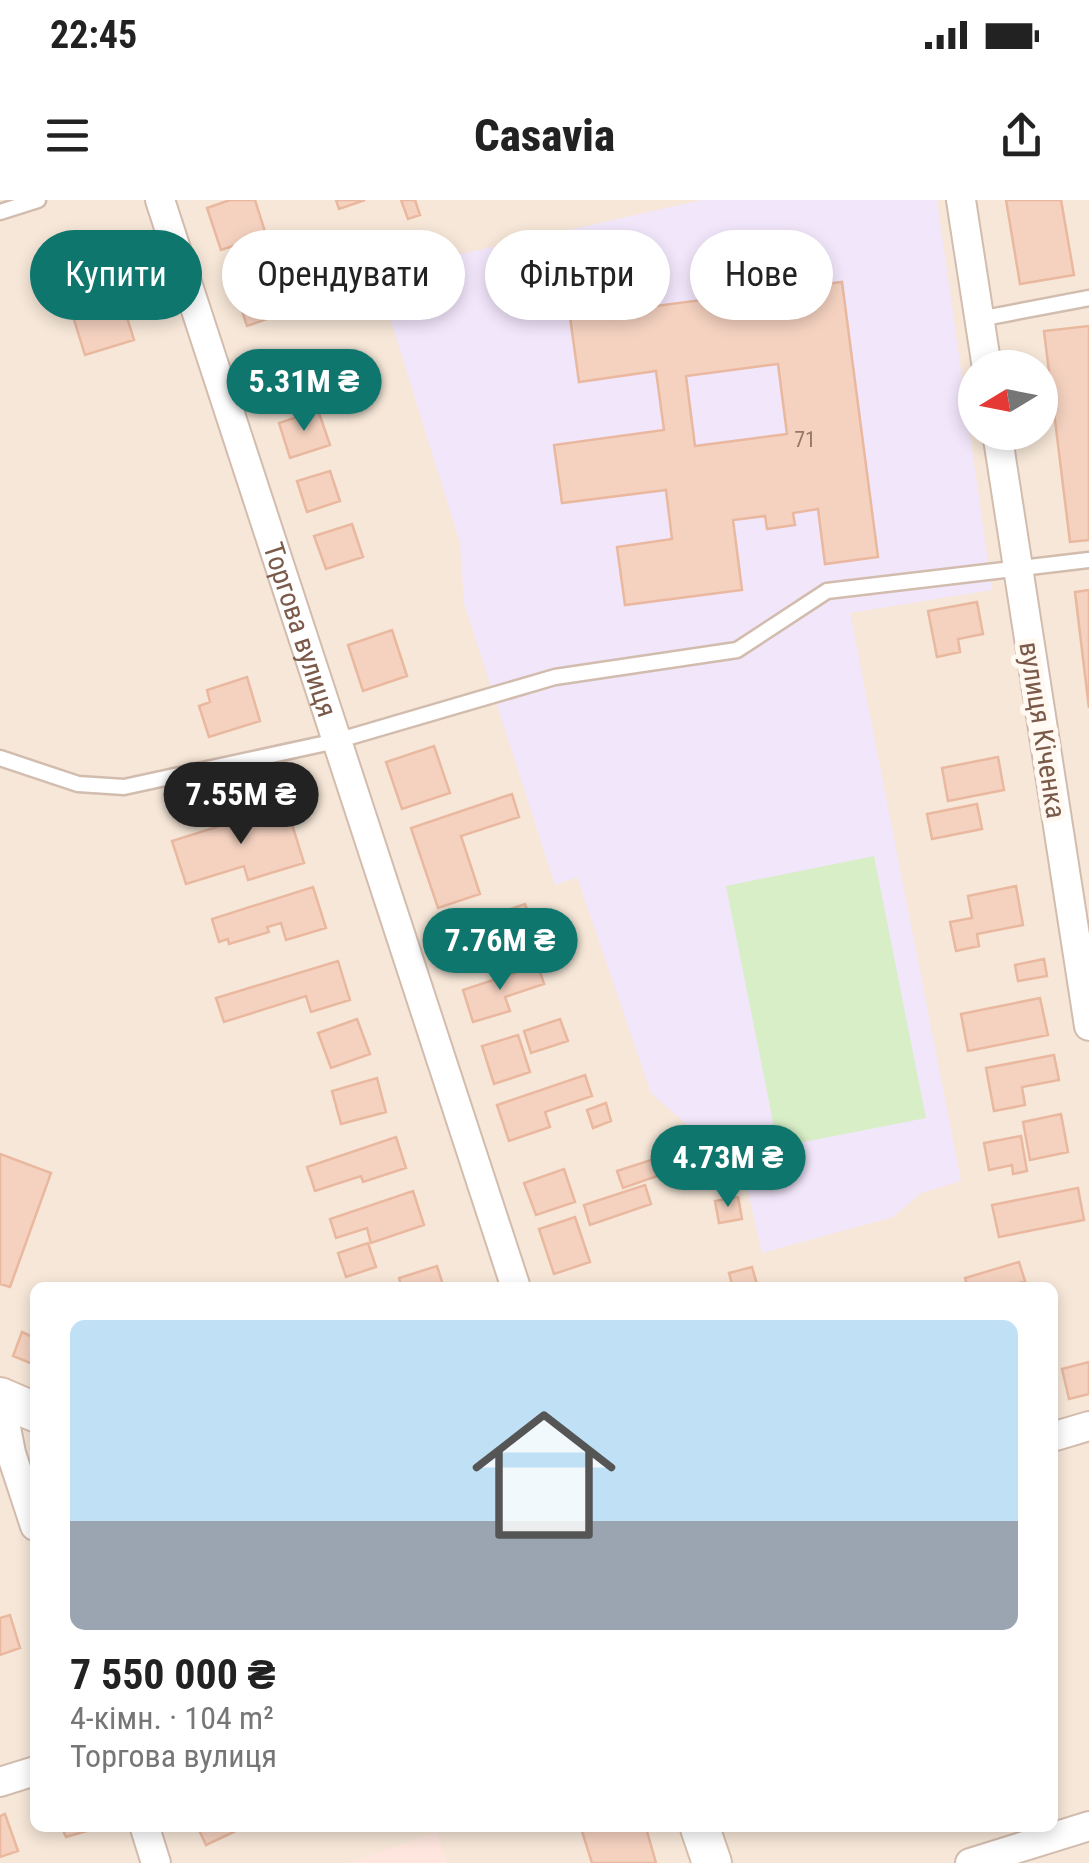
<!DOCTYPE html>
<html lang="uk">
<head>
<meta charset="utf-8">
<style>
  :root { --surface:#fff; --page:#f2f2f2; --text:#222; --muted:#767676; --line:#e0e0e0; --accent:#0f766e }
  body { margin:0; font-family:"Roboto Condensed",sans-serif; background:var(--page); color:var(--text); height:100vh; display:flex; flex-direction:column; font-size:38px; white-space:nowrap }
  * { box-sizing:border-box; margin:0 }
  p { font-size:32px; color:var(--muted) }
  .icon { flex:none; width:55px; height:55px; fill:none; stroke:currentColor; stroke-width:2; stroke-linecap:round; stroke-linejoin:round }
  .map { position:relative; flex:1; overflow:hidden }
  .drawer { position:absolute; left:30px; top:1082px; width:1028px; height:550px; display:flex; flex-direction:column; background:var(--surface); border-radius:15px; box-shadow:0 5px 15px #0003 }
  .drawer>* { flex:none }
  .banner { position:absolute; left:30px; top:30px; width:1030px; height:90px; display:flex; gap:20px }
  .needle { width:65px; rotate:260deg }
  .tools { position:absolute; left:958px; top:150px; display:grid; gap:20px }
  .tools a { display:grid; place-items:center; width:100px; height:100px; border-radius:50%; background:var(--surface); box-shadow:0 5px 15px #0003; font-size:50px }
  .price { position:absolute; translate:-50% -85px; padding:0 22px; border-radius:35px; background:var(--accent); color:#fff; font-size:32px; line-height:65px; filter:drop-shadow(0 2px 5px #0008) }
  .price::after { content:''; position:absolute; left:50%; top:60px; width:30px; height:22px; margin-left:-15px; background:inherit; clip-path:polygon(0 0,100% 0,50% 100%) }
  .price.selected { background:#222; color:#fff }
  ul { padding:0; list-style:none }
  li { display:grid; align-content:center; gap:20px; height:530px; padding:0 40px }
  li+li { border-top:2px solid var(--line) }
  li span { display:grid; place-items:center; height:310px; border-radius:15px; color:#555 }
  li>.icon { margin-inline-start:auto }
  span .icon { width:180px; height:180px; fill:#fffc; stroke-width:1 }
  li b { font-size:42px }
  .pill { padding:0 35px; border-radius:45px; background:var(--surface); box-shadow:0 5px 15px #0003; font-size:35px; line-height:90px }
  .pill.selected { background:var(--accent); color:#fff }
  .status { display:flex; justify-content:space-between; align-items:center; height:70px; padding:0 50px; background:var(--surface); direction:ltr }
  .status svg { height:28px; fill:currentColor }
  header { display:flex; justify-content:space-between; align-items:center; height:130px; padding:0 40px; background:var(--surface); font-size:45px; font-weight:800 }
  .map>svg:first-child { display:block }
</style>
</head>
<body>
<div class="status"><b>22:45</b><svg viewBox="0 0 49 12"><path d="M0 12V9h3v3zM5 12V6h3v6zM10 12V3h3v9zM15 12V0h3v12zM26 1h20v11H26zM47 4h2v5h-2z"/></svg></div>
<header><svg class="icon" aria-label="menu" viewBox="0 0 24 24"><path d="M4 6h16M4 12h16M4 18h16"/></svg>Casavia<svg class="icon" aria-label="share" viewBox="0 0 24 24"><path d="M12 15V3M7 8l5-5 5 5M5 13v7h14v-7"/></svg></header>
<div class="map">
<svg width="1089" height="1663" viewBox="0 0 1089 1663">
  <rect width="100%" height="100%" fill="#fef5ea"/>
  <!-- residential -->
  <path fill="#f6e7d8" fill-rule="evenodd" d="M0,0H1089V1663H0ZM975,168H1040V232H975ZM35,1088H1052V1628H35Z"/>
  <!-- commercial -->
  <path fill="#fee6de" d="M437,1632L447,1663H348Z"/>
  <!-- education -->
  <path fill="#f2e6fb" d="M702,0H937L992,390L850,413L961,981L921,993L893,1017L762,1053L744,975L651,893L577,677L555,685L464,403L460,343L376,73Z"/>
  <!-- green -->
  <path fill="#d8eec6" d="M874,656L926,918L778,947L726,686Z"/>
  <!-- building -->
  <path fill="#f5d2c0" stroke="#e9b89f" stroke-width="2.5" fill-rule="evenodd" d="M230,0H255L266,35L221,50L207,8Z
    M336,0H365L339,9Z
    M401,0H415L420,15L408,19Z
    M1006,0H1061L1074,75L1020,84Z
    M101,34L134,140L85,155L52,49Z
    M270,72L284,113L247,126L233,84Z
    M842,82L878,357L825,364L818,309L793,313L795,325L767,329L765,316L733,320L742,390L625,405L617,347L672,339L666,290L562,303L554,245L664,230L656,171L579,182L570,117ZM778,164L787,234L695,246L686,176Z
    M1089,126V340L1070,342L1044,131Z
    M290,152L303,189L270,200L257,164Z
    M318,210L330,245L290,258L279,223Z
    M330,271L340,301L307,312L297,281Z
    M352,324L363,357L326,369L314,336Z
    M1089,390V508L1075,392Z
    M977,402L983,434L958,439L960,452L937,457L928,411Z
    M392,430L407,476L363,491L348,445Z
    M247,477L260,521L209,537L199,506L210,502L207,490Z
    M434,546L450,593L402,609L386,562Z
    M998,557L1004,590L948,601L942,568Z
    M512,594L519,617L461,636L480,694L438,708L411,628Z
    M977,604L982,629L932,639L927,614Z
    M286,605L304,663L248,680L244,666L186,684L172,641Z
    M1016,686L1023,725L977,734L979,746L956,751L950,722L972,718L968,696Z
    M313,687L326,728L286,740L281,723L267,727L269,732L229,744L228,739L219,742L212,719Z
    M525,704L533,725L485,741L491,756L454,769L442,732Z
    M1044,759L1047,776L1018,781L1015,765Z
    M338,761L350,800L311,812L306,796L224,822L216,798Z
    M538,765L544,784L505,797L510,811L473,822L463,790Z
    M1040,798L1048,835L968,851L961,814Z
    M357,819L370,854L331,868L318,833Z
    M560,819L568,841L531,853L524,831Z
    M518,835L530,872L494,884L482,846Z
    M1054,855L1059,880L1022,887L1025,905L994,911L986,868Z
    M585,875L592,896L545,912L550,927L509,941L497,905Z
    M377,878L386,912L341,924L332,891Z
    M606,903L611,921L593,928L587,910Z
    M1061,914L1068,952L1030,960L1023,922Z
    M1021,936L1027,971L1013,974L1012,965L989,970L984,943Z
    M396,937L406,968L363,982L361,976L315,991L307,967Z
    M0,954L51,973L10,1087L0,1084Z
    M657,958L663,974L623,988L617,971Z
    M564,969L575,1002L536,1015L524,983Z
    M645,985L651,1004L590,1025L584,1005Z
    M1078,988L1084,1020L999,1037L992,1005Z
    M413,991L424,1025L371,1043L367,1028L336,1038L330,1019Z
    M738,997L742,1019L719,1023L715,1001Z
    M575,1017L590,1062L554,1074L539,1029Z
    M368,1043L376,1067L346,1077L338,1053Z
    M1019,1062L1025,1081L1001,1088H968L965,1078Z
    M437,1066L444,1088H402L399,1078Z
    M752,1067L758,1088H733L729,1073Z
    M22,1132L35,1138V1165L13,1156Z
    M1089,1162V1194L1069,1199L1062,1169Z
    M10,1415L20,1448L0,1455V1418Z
    M5,1614L18,1651L0,1657V1616Z
    M62,1628H97L66,1637Z
    M205,1628H237L238,1630L206,1645L199,1630Z
    M581,1628H646L656,1663H592Z"/>
  <g fill="none" stroke-linecap="round" stroke-linejoin="round">
    <defs>
      <path id="lane" d="M0,12L38,0
        M979,119L1089,98
        M0,558L78,584L124,587L336,541L555,477L737,450L827,391L1089,360"/>
      <g id="street">
        <path id="s1" d="M160,0L516,1088"/>
        <path d="M961,0L987,168"/>
        <path d="M997,232L1089,826"/>
        <path d="M0,1197L11,1253L35,1326"/>
        <path d="M1052,1237L1089,1226"/>
        <path d="M0,1582L35,1571"/>
        <path d="M145,1628L156,1663"/>
        <path d="M970,1663L1089,1626"/>
      </g>
      <path id="secondary" d="M0,1197L35,1212
        M700,1628L712,1663"/>
    </defs>
    <!-- lane casing -->
    <use href="#lane" stroke="#d2bcae" stroke-width="19"/>
    <!-- street casing -->
    <use href="#street" stroke="#d2bcae" stroke-width="32"/>
    <!-- secondary casing -->
    <use href="#secondary" stroke="#d8bead" stroke-width="42"/>
    <!-- lane -->
    <use href="#lane" stroke="#fff" stroke-width="14"/>
    <!-- street -->
    <use href="#street" stroke="#fff" stroke-width="28"/>
    <!-- secondary -->
    <use href="#secondary" stroke="#fff" stroke-width="38"/>
  </g>
  <g text-anchor="middle" stroke-width="10" stroke-linejoin="round" paint-order="stroke">
    <!-- number labels -->
    <g font-size="22" fill="#9a7868">
      <text x="805" y="247">71</text>
    </g>
    <!-- street labels -->
    <g font-size="28" fill="#7c5a4a" stroke="#fff9f2">
      <text dy="10" stroke="none"><textPath href="#s1" startOffset="452">Торгова вулиця</textPath></text>
      <text transform="translate(1043 530) rotate(81)" y="10">вулиця Кіченка</text>
    </g>
  </g>
</svg>
<div class="tools">
<a><svg class="needle" viewBox="-14 -14 28 28"><path d="M0-13l5 13h-10z" fill="#e53935"/><path d="M0 13l5-13h-10z" fill="#767676"/></svg></a>
</div>
<b class="price" style="left:304px;top:234px">5.31M ₴</b>
<b class="price selected" style="left:241px;top:647px">7.55M ₴</b>
<b class="price" style="left:500px;top:793px">7.76M ₴</b>
<b class="price" style="left:728px;top:1010px">4.73M ₴</b>
<div class="banner">
<a class="pill selected">Купити</a>
<a class="pill">Орендувати</a>
<a class="pill">Фільтри</a>
<a class="pill">Нове</a>
</div>
<section class="drawer">
<ul>
<li><span style="background:linear-gradient(#bfe0f5 65%,#9aa5b1 0)"><svg class="icon" aria-label="home" viewBox="0 0 24 24"><path d="M3 11l9-7 9 7M6 9v11h12V9"/></svg></span><div><b>7 550 000 ₴</b><p>4-кімн. · 104 m²</p><p>Торгова вулиця</p></div></li>
</ul>
</section>
</div>
</body>
</html>
